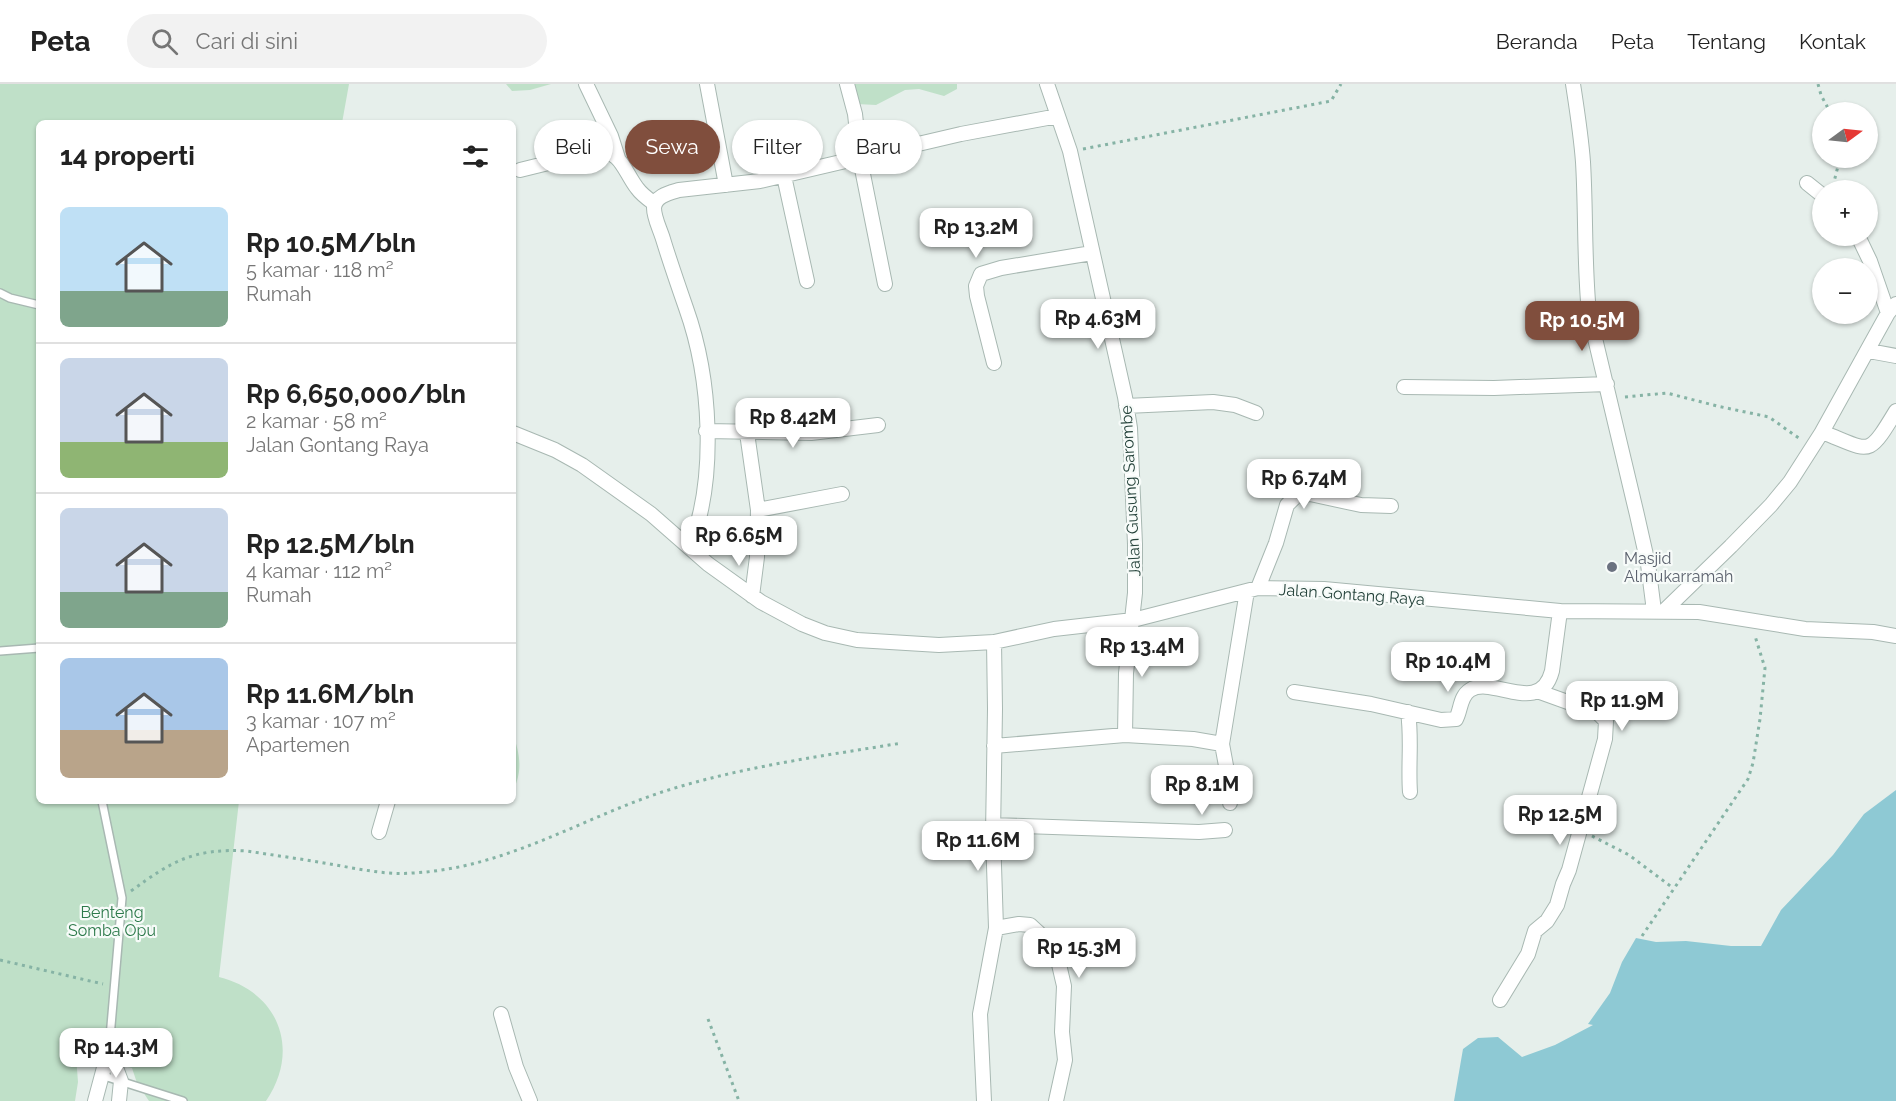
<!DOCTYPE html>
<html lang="id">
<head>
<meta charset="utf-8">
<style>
  :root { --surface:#fff; --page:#f2f2f2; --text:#222; --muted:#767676; --line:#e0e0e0; --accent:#804e3d }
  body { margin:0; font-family:Raleway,sans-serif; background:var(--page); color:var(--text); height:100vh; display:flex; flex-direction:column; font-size:22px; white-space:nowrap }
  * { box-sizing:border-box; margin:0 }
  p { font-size:20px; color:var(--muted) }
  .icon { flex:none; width:33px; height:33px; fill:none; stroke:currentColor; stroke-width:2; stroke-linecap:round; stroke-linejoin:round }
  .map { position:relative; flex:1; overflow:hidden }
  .sheet { position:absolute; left:36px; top:36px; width:480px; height:684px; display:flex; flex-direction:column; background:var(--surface); border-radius:9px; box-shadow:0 2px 4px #0004 }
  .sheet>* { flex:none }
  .banner { position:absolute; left:534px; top:36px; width:570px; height:54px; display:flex; gap:12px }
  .needle { width:39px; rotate:75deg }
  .tools { position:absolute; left:1812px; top:18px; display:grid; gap:12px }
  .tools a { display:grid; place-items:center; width:66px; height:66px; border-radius:50%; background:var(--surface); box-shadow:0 2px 4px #0004; font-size:30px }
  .price { position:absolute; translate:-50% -51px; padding:0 14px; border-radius:12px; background:#fff; color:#222; font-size:20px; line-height:39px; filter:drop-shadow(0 2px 3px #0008) }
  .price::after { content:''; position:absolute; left:50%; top:36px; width:18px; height:14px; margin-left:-9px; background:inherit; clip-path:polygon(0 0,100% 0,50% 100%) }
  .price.selected { background:var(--accent); color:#fff }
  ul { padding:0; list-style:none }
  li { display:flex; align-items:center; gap:18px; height:150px; padding:0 24px }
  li+li { border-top:2px solid var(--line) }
  li span { display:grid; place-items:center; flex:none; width:168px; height:120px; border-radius:9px; color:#555 }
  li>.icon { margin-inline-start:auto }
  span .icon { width:72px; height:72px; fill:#fffc; stroke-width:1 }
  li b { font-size:26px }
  h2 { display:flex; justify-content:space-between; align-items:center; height:72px; padding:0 24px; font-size:26px }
  .tag { padding:0 21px; border-radius:27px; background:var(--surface); box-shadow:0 2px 4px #0004; font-size:21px; line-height:54px }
  .tag.selected { background:var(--accent); color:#fff }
  header { display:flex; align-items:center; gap:36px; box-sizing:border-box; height:84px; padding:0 30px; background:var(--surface); border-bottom:2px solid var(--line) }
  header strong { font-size:28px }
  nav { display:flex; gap:33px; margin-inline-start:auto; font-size:21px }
  .search { width:420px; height:54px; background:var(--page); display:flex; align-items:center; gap:15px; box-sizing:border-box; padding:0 21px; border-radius:33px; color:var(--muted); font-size:22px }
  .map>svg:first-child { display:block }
</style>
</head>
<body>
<header>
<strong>Peta</strong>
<div class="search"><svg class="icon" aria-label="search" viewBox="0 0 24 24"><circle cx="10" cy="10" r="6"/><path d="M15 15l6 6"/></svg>Cari di sini</div>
<nav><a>Beranda</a><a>Peta</a><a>Tentang</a><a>Kontak</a></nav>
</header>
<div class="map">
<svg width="1896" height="1017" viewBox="0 0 1896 1017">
  <rect width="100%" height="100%" fill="#e6efeb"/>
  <!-- green -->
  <path fill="#bfe0c8" d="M0,0H349L342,39H39V717H239L219,893C279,908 301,966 266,1017H149L137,999L132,984L76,972L78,998L75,1017H0Z
    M506,0H551L530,6L512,7Z
    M841,0H957V5L944,12L919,5L905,6L876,21L857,20Z
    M513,650C520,671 523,686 513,707Z"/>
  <!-- water -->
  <path fill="#8ec9d4" d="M1896,706V1017H1454L1463,965L1478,954L1498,953L1522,973L1555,961L1593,941L1588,940L1610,909L1622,878L1636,854L1656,858L1686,857L1731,862H1761L1781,826L1833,771L1864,730Z"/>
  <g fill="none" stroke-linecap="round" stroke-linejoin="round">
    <defs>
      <path id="lane" d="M0,209L10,214L39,221
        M0,567L39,564
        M102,717L122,814L109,965
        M101,991L183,1017"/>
      <path id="street" d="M586,0L611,52L618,74
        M707,0L726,101
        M847,0L855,30L860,75L885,200
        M1047,0L1070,67L1125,313L1130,344L1135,460V509L1126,589L1125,651
        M1573,0C1577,26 1581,51 1583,78C1586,128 1584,179 1589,229L1637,431L1648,480L1654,527
        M520,86L597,67C621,66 624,87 637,104C642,111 648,115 655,120
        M784,92L807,197
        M1807,99L1822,111
        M1858,152L1870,177L1888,229
        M1869,267L1896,272
        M994,279L977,212L976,202L981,190L1001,184L1092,169
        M1404,303L1494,304L1607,300
        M1126,322L1213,318L1235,321L1256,329
        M706,347L811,349L878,341
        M1822,348C1871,367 1867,375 1896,327
        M513,349L555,366L582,381L651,430L708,480L761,518L802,540L825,549L857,556L939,561L994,558L1054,545L1133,536L1258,504L1324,505L1560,527L1699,528L1805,545L1873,548L1896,552
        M747,349L758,426L757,473L752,512
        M758,426L842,410
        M690,463C717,394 711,294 686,224C678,201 670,178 663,155C660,145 654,134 654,124C655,112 669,109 679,106L760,97L961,50L1058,32
        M1258,504L1276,459L1287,421L1296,412L1310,410L1361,421L1391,422
        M1664,527L1731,462L1771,421L1790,398L1822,348L1888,229L1896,220
        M1294,608L1371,620L1441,636L1456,635C1461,626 1460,612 1470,606C1492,591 1540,633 1552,587L1560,527
        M1408,628C1412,655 1408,681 1410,708
        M1222,660L1229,698L1230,719
        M994,662L1125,651L1193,655L1222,660L1247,507
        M992,741L1199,748L1225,746
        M379,748L388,717
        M996,844L1019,840L1030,841L1043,853L1058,876L1064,902L1062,948L1065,976L1056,1017
        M1500,916L1528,870L1535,847L1547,837L1557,821L1563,800L1569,786L1605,655L1606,637L1598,629L1537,607
        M501,930L516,983L530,1017
        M109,965L121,997L119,1017
        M95,1017L109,965
        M984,1017L980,930L996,844L993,750L995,625L994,558"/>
    </defs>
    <!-- lane casing -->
    <use href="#lane" stroke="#a8b8b2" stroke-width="10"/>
    <!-- street casing -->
    <use href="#street" stroke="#a8b8b2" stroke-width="16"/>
    <!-- path -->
    <path stroke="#86b3a5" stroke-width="3" stroke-dasharray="3 4.5" stroke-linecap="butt" d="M1818,0L1821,11L1830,28
      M1083,65L1331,17L1341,0
      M1833,102L1840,74
      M1625,313L1667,309L1717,322L1769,333L1800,355
      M1592,752L1629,771L1673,804
      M131,807C172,777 194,764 247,767C278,772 310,776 341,782C365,786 388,791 413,789C505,784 578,736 662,708C740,683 822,672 902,659
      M1642,852L1748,695L1753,679L1760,635L1765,584L1755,552
      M0,876L103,900
      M708,935L739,1017"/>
    <!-- lane -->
    <use href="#lane" stroke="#fff" stroke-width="7"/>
    <!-- street -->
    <use href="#street" stroke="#fff" stroke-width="14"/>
  </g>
  <!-- markers -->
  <circle fill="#6b7280" stroke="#f7fbf9" stroke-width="2" cx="1612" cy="483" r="6"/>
  <g text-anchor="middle" stroke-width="4.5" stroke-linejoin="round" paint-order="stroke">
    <!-- street labels -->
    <g font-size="16" fill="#24423a" stroke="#f7fbf9">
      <text transform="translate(1130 407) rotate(-93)" y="6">Jalan Gusung Sarombe</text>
      <text transform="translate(1352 510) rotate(4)" y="6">Jalan Gontang Raya</text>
    </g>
    <!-- worship labels -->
    <g font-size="16" fill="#5b616d" stroke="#f7fbf9" text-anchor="start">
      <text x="1624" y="480">Masjid<tspan x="1624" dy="18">Almukarramah</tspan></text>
    </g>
    <!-- park labels -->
    <g font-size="16" fill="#2d7a4b" stroke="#f7fbf9">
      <text x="112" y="834">Benteng<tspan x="112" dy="18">Somba Opu</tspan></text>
    </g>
  </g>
</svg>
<div class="tools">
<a><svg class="needle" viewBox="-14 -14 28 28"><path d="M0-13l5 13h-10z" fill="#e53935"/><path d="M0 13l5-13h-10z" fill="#767676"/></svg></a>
<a>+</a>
<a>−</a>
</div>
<b class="price" style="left:976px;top:175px">Rp 13.2M</b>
<b class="price" style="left:1098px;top:266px">Rp 4.63M</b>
<b class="price selected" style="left:1582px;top:268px">Rp 10.5M</b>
<b class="price" style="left:793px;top:365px">Rp 8.42M</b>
<b class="price" style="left:1304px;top:426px">Rp 6.74M</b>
<b class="price" style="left:739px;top:483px">Rp 6.65M</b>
<b class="price" style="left:1142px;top:594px">Rp 13.4M</b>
<b class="price" style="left:1448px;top:609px">Rp 10.4M</b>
<b class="price" style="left:1622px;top:648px">Rp 11.9M</b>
<b class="price" style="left:1202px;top:732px">Rp 8.1M</b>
<b class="price" style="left:1560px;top:762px">Rp 12.5M</b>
<b class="price" style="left:978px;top:788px">Rp 11.6M</b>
<b class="price" style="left:1079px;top:895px">Rp 15.3M</b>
<b class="price" style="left:116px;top:995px">Rp 14.3M</b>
<div class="banner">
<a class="tag">Beli</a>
<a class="tag selected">Sewa</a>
<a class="tag">Filter</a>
<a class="tag">Baru</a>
</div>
<section class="sheet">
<h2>14 properti<svg class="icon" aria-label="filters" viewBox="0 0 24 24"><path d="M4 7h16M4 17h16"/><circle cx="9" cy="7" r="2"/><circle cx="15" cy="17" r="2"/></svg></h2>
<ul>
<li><span style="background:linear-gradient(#bfe0f5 70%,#7fa58c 0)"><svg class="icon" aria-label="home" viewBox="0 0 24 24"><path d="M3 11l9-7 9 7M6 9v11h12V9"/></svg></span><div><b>Rp 10.5M/bln</b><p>5 kamar · 118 m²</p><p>Rumah</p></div></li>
<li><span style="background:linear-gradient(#c9d6e8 70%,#8fb573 0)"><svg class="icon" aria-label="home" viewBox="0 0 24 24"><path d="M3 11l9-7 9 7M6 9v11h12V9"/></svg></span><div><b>Rp 6,650,000/bln</b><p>2 kamar · 58 m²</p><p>Jalan Gontang Raya</p></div></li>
<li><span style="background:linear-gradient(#c9d6e8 70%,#7fa58c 0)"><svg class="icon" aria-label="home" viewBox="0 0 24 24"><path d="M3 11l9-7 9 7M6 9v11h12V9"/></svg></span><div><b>Rp 12.5M/bln</b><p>4 kamar · 112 m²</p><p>Rumah</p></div></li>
<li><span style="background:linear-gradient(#a9c7e8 60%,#b9a48a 0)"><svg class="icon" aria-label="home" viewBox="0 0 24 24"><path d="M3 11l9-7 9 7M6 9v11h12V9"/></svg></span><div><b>Rp 11.6M/bln</b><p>3 kamar · 107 m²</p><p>Apartemen</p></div></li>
</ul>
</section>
</div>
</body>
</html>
